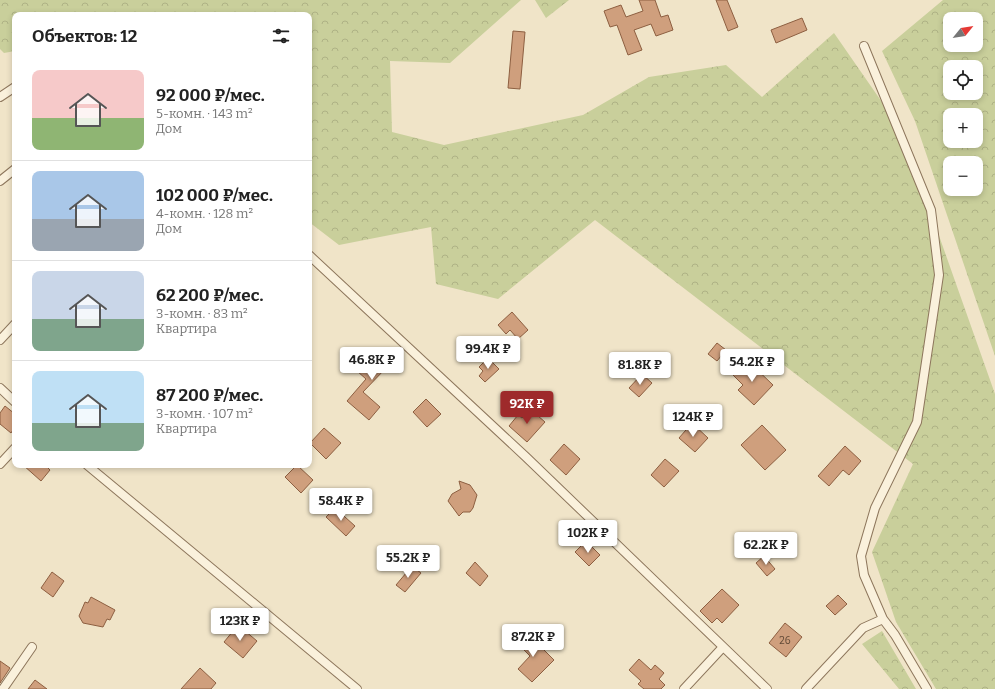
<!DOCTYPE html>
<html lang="ru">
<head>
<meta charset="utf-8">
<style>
  :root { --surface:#fff; --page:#f6f6f6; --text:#222; --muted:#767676; --line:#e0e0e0; --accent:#9e2a2b }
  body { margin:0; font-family:Bitter,serif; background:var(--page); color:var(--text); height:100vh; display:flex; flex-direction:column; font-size:15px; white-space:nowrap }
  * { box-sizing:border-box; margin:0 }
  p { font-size:13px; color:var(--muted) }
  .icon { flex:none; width:22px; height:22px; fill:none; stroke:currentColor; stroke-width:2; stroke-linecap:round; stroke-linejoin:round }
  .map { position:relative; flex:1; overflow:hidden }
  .side { position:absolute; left:12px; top:12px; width:300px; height:456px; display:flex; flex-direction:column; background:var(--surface); border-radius:8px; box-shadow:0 2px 6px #0003 }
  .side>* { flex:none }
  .needle { width:26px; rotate:60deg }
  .buttons { position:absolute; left:943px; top:12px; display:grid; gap:8px }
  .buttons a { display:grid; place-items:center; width:40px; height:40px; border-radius:8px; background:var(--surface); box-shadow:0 2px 6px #0003; font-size:20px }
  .price { position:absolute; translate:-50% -34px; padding:0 9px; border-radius:4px; background:#fff; color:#222; font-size:13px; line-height:26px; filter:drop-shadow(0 1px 2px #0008) }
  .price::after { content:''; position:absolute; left:50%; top:24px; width:12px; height:9px; margin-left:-6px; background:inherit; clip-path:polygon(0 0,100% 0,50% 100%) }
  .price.active { background:var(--accent); color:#fff }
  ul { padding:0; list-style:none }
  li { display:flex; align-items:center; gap:12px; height:100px; padding:0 20px }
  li+li { border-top:1px solid var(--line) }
  li span { display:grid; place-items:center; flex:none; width:112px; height:80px; border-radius:8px; color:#555 }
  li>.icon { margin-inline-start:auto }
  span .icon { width:48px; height:48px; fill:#fffc; stroke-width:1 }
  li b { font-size:17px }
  h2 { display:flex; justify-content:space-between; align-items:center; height:48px; padding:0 20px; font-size:17px }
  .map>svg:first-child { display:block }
</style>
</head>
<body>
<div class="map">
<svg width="995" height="689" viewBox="0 0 995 689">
  <defs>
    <pattern id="forest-crowns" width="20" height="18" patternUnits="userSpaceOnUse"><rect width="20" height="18" fill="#c9cf9b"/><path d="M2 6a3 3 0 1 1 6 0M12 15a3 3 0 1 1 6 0" fill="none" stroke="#aeb285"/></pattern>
  </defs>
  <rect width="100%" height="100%" fill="#f0e4c8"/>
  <!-- forest -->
  <path fill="url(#forest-crowns)" fill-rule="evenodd" d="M0,0H521L450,63L390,61L392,132L444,145L583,115L649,77L726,65L762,97L834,33L902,131L995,394V689H936L896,622L872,552L913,464L595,220L498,299L436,284L431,227L339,245L309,222V15H15V51L4,53L0,49Z
    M535,0H569L546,18Z
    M943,0H995V356L915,121L882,51ZM950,19H976V45H950ZM950,67H976V93H950ZM950,115H976V141H950ZM950,163H976V189H950Z
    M882,631L916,689H899L862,644Z"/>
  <!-- building -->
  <path fill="#cf9f7d" stroke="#8d5f41" d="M639,0H655L661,17L668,15L673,30L656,36L651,24L634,30L642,50L628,55L617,25L610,27L604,11L621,5L626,17L643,11Z
    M716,0H727L738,27L728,31Z
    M802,18L807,30L776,43L771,30Z
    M513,31L525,32L520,89L508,88Z
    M512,312L528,330L518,339L510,330L506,334L498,325Z
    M717,343L726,350L717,361L708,354Z
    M385,348L401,363L391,373L386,368L363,392L380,407L369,420L347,401L366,379L357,371L374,353L378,356Z
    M488,358L499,369L485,382L479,376L483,371L479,367Z
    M747,360L773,385L754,405L738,390L743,385L733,375Z
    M642,374L652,383L639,397L629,388Z
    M426,399L441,414L427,427L413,412Z
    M5,406L15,414V427L11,433L0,424V413Z
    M530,409L545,422L527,442L509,426L518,415L522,418Z
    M692,423L708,438L695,452L679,438Z
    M762,425L786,450L765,470L741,445Z
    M324,428L341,443L326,459L310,443Z
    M564,444L580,459L566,475L550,460Z
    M845,446L861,461L849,475L843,470L829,486L818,476Z
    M665,459L679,471L664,487L651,475Z
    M23,465H45L50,470L41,481Z
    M297,465L313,480L301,493L285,477Z
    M459,481L470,485L477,495L473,508L470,512H463L459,516L448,501L452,494L461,489Z
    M335,508L355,526L346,536L326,517Z
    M586,541L600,555L589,566L575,552Z
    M764,556L775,569L767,576L756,563Z
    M475,562L488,576L480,586L466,573Z
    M412,566L421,573L405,592L396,585Z
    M52,572L64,581L53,597L41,588Z
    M722,589L739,605L722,623L717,618L712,623L700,611Z
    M838,595L847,604L835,615L826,606Z
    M91,597L115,610L110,620L107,619L103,627L83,623L79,616L85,602L88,603Z
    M785,623L802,637L786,657L769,643Z
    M238,625L257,641L243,658L224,642Z
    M526,632L554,660L532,682L518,669L530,656L516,642Z
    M639,659L651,670L655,665L664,673L659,679L665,685L661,689H644L638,684L641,681L629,670Z
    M0,661L10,668L0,683Z
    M200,668L216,683L211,689H181Z
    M35,680L47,689H28Z"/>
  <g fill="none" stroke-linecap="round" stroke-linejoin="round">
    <defs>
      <path id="minor" d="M864,46L931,210L939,275L917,422L875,508L861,556L864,575L883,619L895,635L927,689
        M0,97L15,87
        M0,181L15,169
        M309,255L526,457L767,689
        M0,340L15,324
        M0,388L15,402
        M0,464L15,448
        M87,465L357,689
        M3,689L32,647
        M684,689L723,647
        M806,689L863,628L883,619"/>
    </defs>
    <!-- minor casing -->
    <use href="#minor" stroke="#8d765c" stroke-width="10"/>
    <!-- minor -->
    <use href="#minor" stroke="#faf1dc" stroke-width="8"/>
  </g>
  <g text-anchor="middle" stroke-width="3.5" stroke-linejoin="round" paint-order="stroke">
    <!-- number labels -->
    <g font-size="10" fill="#624a37">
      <text x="785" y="644">26</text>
    </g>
  </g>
</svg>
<div class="buttons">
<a><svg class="needle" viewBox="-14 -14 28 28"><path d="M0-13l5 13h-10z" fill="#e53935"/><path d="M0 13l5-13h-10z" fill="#767676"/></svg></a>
<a><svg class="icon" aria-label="locate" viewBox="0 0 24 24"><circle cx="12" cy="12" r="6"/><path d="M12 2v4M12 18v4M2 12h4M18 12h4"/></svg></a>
<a>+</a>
<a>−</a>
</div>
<b class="price" style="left:488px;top:370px">99.4K ₽</b>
<b class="price" style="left:372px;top:381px">46.8K ₽</b>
<b class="price" style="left:752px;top:383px">54.2K ₽</b>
<b class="price" style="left:640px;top:386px">81.8K ₽</b>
<b class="price active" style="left:527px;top:425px">92K ₽</b>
<b class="price" style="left:693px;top:438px">124K ₽</b>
<b class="price" style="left:341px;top:522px">58.4K ₽</b>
<b class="price" style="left:588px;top:554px">102K ₽</b>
<b class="price" style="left:766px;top:566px">62.2K ₽</b>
<b class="price" style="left:408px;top:579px">55.2K ₽</b>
<b class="price" style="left:240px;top:642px">123K ₽</b>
<b class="price" style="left:533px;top:658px">87.2K ₽</b>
<section class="side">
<h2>Объектов: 12<svg class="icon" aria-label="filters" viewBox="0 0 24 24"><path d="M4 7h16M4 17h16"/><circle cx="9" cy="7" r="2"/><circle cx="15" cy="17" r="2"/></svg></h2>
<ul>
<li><span style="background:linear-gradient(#f6c9c9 60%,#8fb573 0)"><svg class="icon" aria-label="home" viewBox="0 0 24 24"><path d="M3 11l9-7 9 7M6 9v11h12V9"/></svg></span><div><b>92 000 ₽/мес.</b><p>5-комн. · 143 m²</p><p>Дом</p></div></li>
<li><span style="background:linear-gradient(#a9c7e8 60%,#9aa5b1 0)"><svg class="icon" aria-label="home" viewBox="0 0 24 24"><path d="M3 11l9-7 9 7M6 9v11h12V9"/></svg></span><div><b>102 000 ₽/мес.</b><p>4-комн. · 128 m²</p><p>Дом</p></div></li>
<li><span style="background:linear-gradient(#c9d6e8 60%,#7fa58c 0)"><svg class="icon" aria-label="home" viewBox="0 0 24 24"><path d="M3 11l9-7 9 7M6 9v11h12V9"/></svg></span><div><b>62 200 ₽/мес.</b><p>3-комн. · 83 m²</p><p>Квартира</p></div></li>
<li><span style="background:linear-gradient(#bfe0f5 65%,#7fa58c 0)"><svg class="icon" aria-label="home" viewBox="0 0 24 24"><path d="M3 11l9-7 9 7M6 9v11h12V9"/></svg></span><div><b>87 200 ₽/мес.</b><p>3-комн. · 107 m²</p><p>Квартира</p></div></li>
</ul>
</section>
</div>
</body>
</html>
